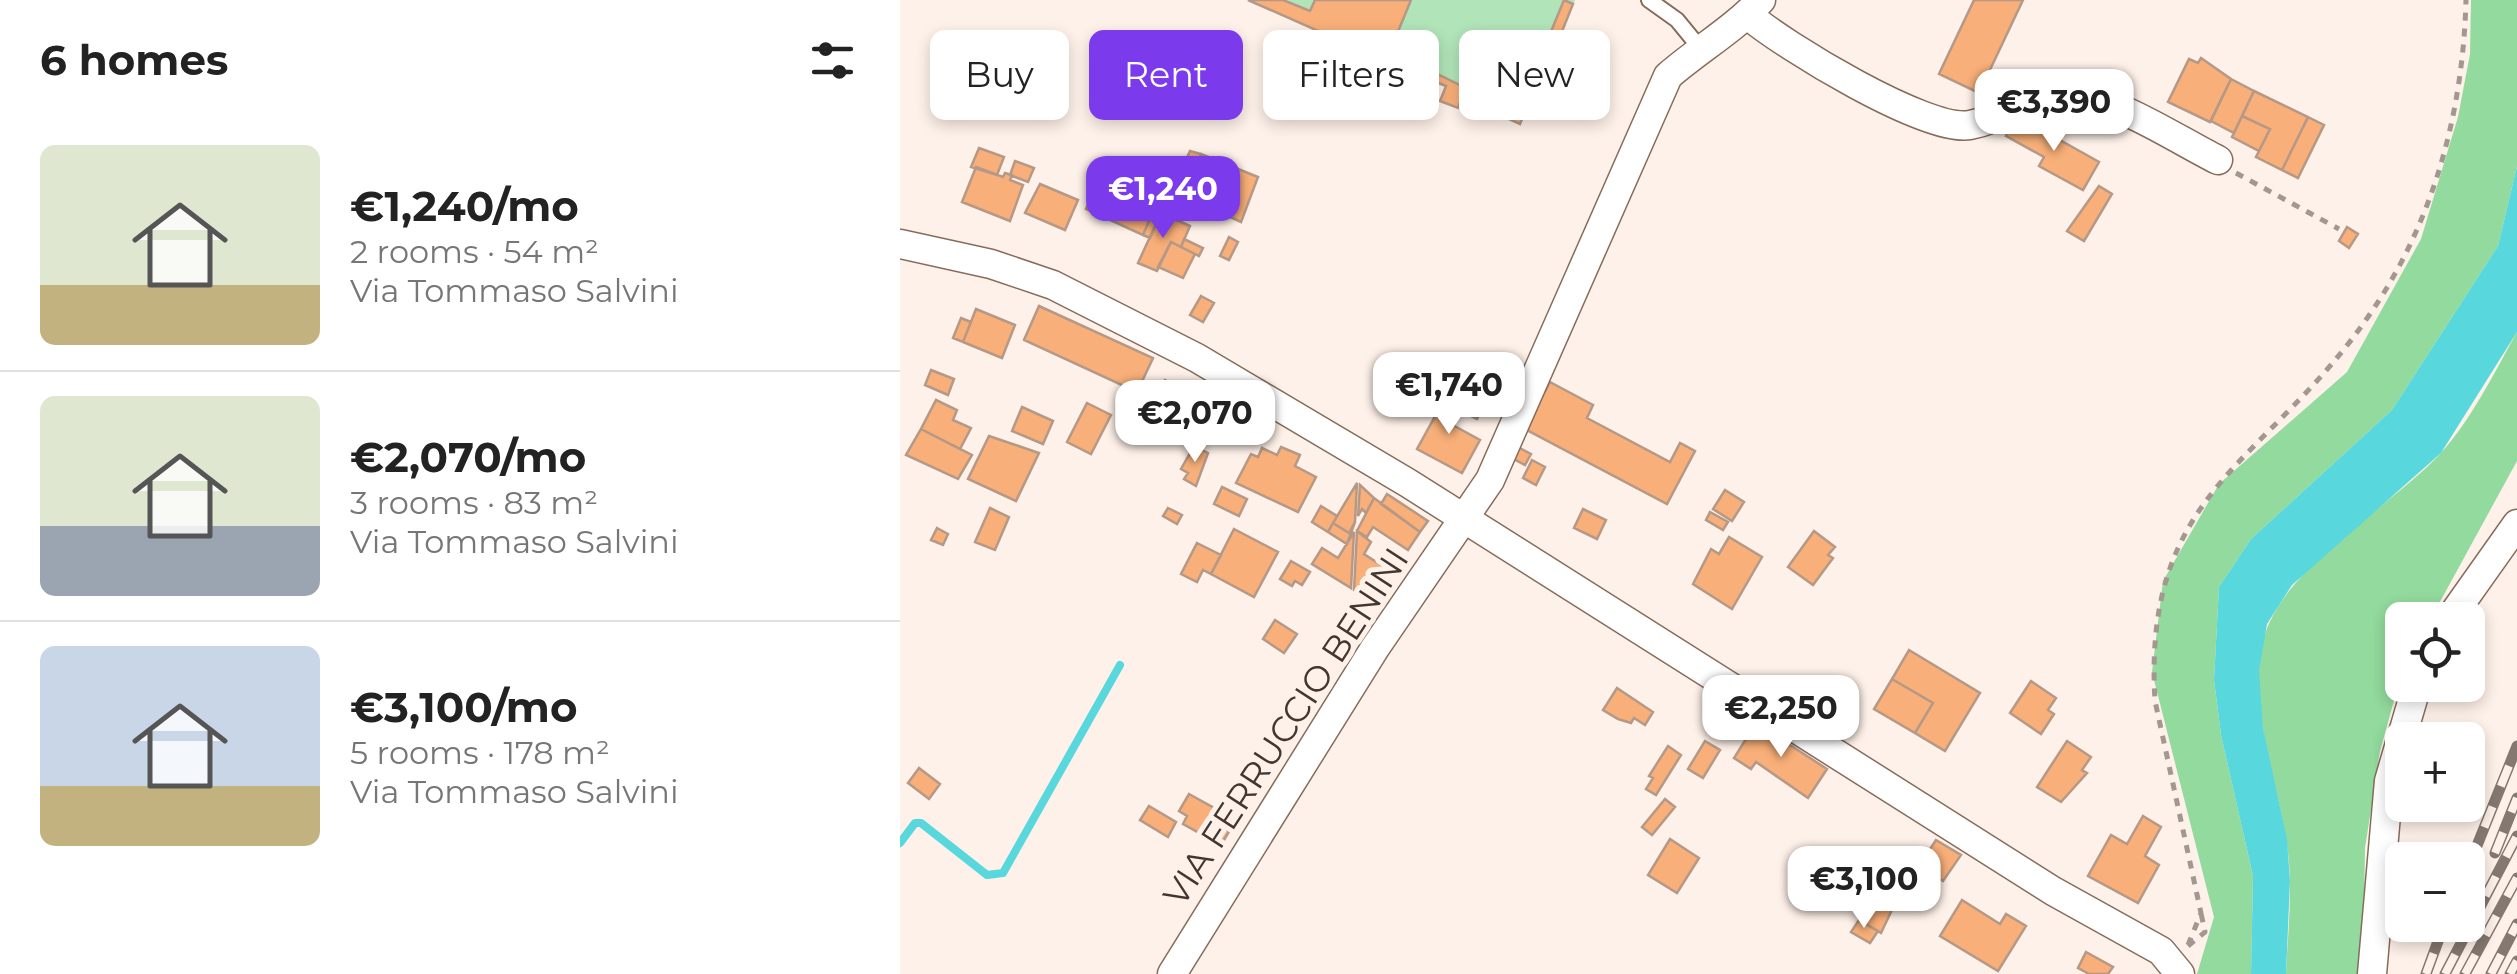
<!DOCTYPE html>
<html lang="en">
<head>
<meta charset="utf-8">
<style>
  :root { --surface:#fff; --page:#f2f2f2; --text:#222; --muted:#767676; --line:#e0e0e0; --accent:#7c3aed }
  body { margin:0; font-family:Montserrat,sans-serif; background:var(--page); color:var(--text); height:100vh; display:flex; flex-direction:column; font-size:38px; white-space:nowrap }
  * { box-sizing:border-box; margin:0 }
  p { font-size:32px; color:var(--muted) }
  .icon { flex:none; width:55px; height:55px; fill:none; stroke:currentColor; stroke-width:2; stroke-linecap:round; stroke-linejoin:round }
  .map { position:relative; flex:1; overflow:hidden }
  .side { display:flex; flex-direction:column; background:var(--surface); width:900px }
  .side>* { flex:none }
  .hud { position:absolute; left:30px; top:30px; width:950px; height:90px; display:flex; gap:20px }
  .controls { position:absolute; left:1485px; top:602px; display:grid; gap:20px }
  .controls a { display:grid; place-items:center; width:100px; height:100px; border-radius:15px; background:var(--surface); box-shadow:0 5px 15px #0003; font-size:50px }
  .price { position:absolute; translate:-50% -85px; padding:0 22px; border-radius:20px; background:#fff; color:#222; font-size:32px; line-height:65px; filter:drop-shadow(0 2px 5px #0008) }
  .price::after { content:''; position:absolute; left:50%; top:60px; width:30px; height:22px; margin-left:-15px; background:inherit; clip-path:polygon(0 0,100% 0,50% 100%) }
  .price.on { background:var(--accent); color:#fff }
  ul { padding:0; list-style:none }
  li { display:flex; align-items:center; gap:30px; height:250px; padding:0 40px }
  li+li { border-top:2px solid var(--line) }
  li span { display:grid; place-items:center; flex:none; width:280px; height:200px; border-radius:15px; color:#555 }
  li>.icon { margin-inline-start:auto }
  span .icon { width:120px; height:120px; fill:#fffc; stroke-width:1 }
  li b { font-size:42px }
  h2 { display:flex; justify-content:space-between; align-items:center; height:120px; padding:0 40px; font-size:42px }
  .tag { padding:0 35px; border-radius:15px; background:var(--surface); box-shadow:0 5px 15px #0003; font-size:35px; line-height:90px }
  .tag.on { background:var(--accent); color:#fff }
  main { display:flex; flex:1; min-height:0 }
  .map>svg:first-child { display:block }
</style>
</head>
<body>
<main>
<section class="side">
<h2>6 homes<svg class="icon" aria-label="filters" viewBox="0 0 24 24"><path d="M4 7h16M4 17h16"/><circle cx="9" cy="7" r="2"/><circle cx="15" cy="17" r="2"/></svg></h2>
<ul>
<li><span style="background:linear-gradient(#dfe7d0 70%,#c2b280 0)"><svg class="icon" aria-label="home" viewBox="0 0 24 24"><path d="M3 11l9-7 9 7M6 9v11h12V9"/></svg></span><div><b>€1,240/mo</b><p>2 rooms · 54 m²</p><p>Via Tommaso Salvini</p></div></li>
<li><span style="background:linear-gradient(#dfe7d0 65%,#9aa5b1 0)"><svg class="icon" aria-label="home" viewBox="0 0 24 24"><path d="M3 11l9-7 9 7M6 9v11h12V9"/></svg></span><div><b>€2,070/mo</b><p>3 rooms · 83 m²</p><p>Via Tommaso Salvini</p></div></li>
<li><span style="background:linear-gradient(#c9d6e8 70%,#c2b280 0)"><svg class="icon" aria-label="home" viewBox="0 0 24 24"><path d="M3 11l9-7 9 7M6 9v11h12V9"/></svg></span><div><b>€3,100/mo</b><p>5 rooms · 178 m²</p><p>Via Tommaso Salvini</p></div></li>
</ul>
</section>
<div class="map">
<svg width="1617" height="974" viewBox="0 0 1617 974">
  <rect width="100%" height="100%" fill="#fef1e9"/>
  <!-- green -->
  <path fill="#b1e4b8" d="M348,0H675L626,117L620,124L609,119L611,113L575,98L569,103L561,101L558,108L540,101L546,86Z"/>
  <!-- forest -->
  <path fill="#92da9d" d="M1571,0H1617V166L1598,246L1492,410L1351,539L1319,587L1314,680L1321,735L1353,876L1351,974H1297L1314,917L1252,672L1263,581L1319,484L1447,372L1521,239L1558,117L1570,54Z
    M1617,332V461L1530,620H1502V672L1480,751L1465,848L1463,974H1386C1388,929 1394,883 1386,838C1376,776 1351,715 1361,651C1372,572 1487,511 1540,454C1572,419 1594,373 1617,332Z"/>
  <!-- water -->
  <path fill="#58d7dc" d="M1617,166V332L1541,453L1392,585L1367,624L1359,671L1363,728L1387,839L1390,881L1386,974H1351L1353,876L1321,735L1314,680L1319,587L1351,539L1492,410L1598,246Z"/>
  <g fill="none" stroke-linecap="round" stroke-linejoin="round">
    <!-- stream -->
    <path stroke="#58d7dc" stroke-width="8" d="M0,843L15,823H21L87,875L103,873L220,665"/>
  </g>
  <!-- building -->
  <path fill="#f8af79" stroke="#b59986" stroke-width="2.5" d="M348,0H383L410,11L415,0H511L490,51L508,58L504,69Z
    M664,0L673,4L637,94L627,90Z
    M1074,0H1123L1079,93L1039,74Z
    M1301,58L1331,79L1310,122L1268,102L1289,59L1298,63Z
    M515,63L574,92L569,103L561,100L558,108L540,101L546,86L511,72Z
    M1331,79L1354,91L1334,133L1311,121Z
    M579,87L615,102L611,111L623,116L620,124L609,119L611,113L575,98Z
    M1354,91L1408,117L1382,170L1356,157L1370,129L1342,116Z
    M1183,104L1201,110L1195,128L1177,122Z
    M1117,116L1199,162L1183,190L1139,166L1144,157L1106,136Z
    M1342,116L1370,129L1359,151L1332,137Z
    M1408,117L1424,125L1398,178L1382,170Z
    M79,148L104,157L97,175L71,167Z
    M290,151L301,154L294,173L282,168Z
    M301,154L358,177L341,222L285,196Z
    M115,161L134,168L128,182L110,175Z
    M76,167L103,177L105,173L112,175L110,180L123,185L110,221L62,202Z
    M207,175L220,180L215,192L203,187Z
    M140,184L178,200L165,230L125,213Z
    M198,184L254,209L243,235L186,209Z
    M1199,186L1212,194L1184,241L1167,231Z
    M254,209L261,213L250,238L243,235Z
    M261,213L290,226L281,247L271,242L257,271L238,263Z
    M1447,227L1458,234L1449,248L1439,241Z
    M329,237L338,242L329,260L320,256Z
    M284,239L303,248L299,256L281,247Z
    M271,242L295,254L283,278L258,267Z
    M301,296L314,303L303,322L290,315Z
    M139,306L253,358L237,392L124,340Z
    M76,309L115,325L102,358L63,342Z
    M61,318L71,322L63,342L53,338Z
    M575,357L596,369L586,390L564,378Z
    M564,365L569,367L554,396L548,393Z
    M596,369L609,376L598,396L586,390Z
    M31,370L54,379L48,395L25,385Z
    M265,380L316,408L305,429L253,401Z
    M650,382L693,405L687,418L770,462L780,443L795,451L767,504L625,429Z
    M548,393L564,401L551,424L580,440L562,473L517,449Z
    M36,400L57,410L53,420L71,428L60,449L21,429Z
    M564,401L581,411L577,419L559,410Z
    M187,403L211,415L191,454L167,442Z
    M122,407L153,421L143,444L112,431Z
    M21,429L72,455L58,479L6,455Z
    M89,436L139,453L116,501L68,479Z
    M614,445L631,454L625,465L608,456Z
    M294,446L308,453L296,486L284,479L288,473L281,469Z
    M381,447L400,455L395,466L416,477L398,512L336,483L351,454L358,457L362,448L377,455Z
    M632,460L645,467L636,485L623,478Z
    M457,483L455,522L449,533L433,523Z
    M460,485L474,498L466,513L462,509L458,516Z
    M322,487L347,499L339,516L314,504Z
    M825,490L844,502L832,521L813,509Z
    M487,494L528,521L520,532L481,504Z
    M474,498L520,532L508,550L473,527L467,537L457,531Z
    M421,506L437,516L428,532L412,522Z
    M90,508L109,517L95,550L75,542Z
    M268,508L282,515L277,524L263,516Z
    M683,509L706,520L697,539L674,528Z
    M810,512L828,522L823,530L806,520Z
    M455,522L447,544L428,532L433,523L449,533Z
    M37,528L48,534L43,545L31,540Z
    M334,529L378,552L354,597L311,574Z
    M457,531L471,542L464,554L487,569L469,599L454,590Z
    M914,531L935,547L928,555L933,558L913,585L888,567Z
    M454,532L451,588L412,564L422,548L438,558Z
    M829,537L862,557L832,609L793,584L811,549L819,554Z
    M297,543L321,555L311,574L303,570L297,582L281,574Z
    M391,561L410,572L402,585L395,581L392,586L380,579Z
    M375,620L397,634L384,653L363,639Z
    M1009,650L1080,693L1045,751L1015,733L1033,703L992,679Z
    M992,679L1033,703L1015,733L974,709Z
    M1131,681L1156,698L1148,710L1154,714L1141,734L1110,713Z
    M717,688L753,712L745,725L734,718L731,723L718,719L703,710Z
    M856,723L927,769L908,798L856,762L851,769L834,758Z
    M805,741L820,750L803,778L788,769Z
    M1167,741L1191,757L1182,770L1187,773L1161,802L1137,787Z
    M768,746L781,755L756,795L746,789L753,778L749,776Z
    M19,768L40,784L29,799L8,783Z
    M289,794L336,820L321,845L283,824L287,816L279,811Z
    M765,799L775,807L752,835L742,827Z
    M249,806L276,822L268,837L240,820Z
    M1243,816L1261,827L1245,856L1259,865L1238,903L1188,876L1211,835L1227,844Z
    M770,839L799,858L777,893L748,875Z
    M1036,840L1061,855L1043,881L1034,875L1024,890L1010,880Z
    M984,886L999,895L981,933L959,920Z
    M1062,900L1100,924L1106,914L1126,926L1098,971L1040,936Z
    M959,920L978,931L970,943L951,932Z
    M1186,952L1213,967L1208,974H1189L1178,968Z"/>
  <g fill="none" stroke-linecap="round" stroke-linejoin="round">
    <defs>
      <path id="service" d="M749,0L777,20L800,48"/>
      <path id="minor" d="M848,15C883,45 1027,133 1070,125C1108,118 1131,91 1171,95C1221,101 1274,138 1318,160
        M0,244L91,264L153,285L297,358L508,483L1153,891L1261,951L1280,974
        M1549,620L1617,524
        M272,974L475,648L590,480L768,76C799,49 833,30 861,0
        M1472,974L1489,781L1517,685"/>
    </defs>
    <!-- service casing -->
    <use href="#service" stroke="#876c5a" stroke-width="18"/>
    <!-- minor casing -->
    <use href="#minor" stroke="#876c5a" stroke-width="31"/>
    <!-- path -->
    <path stroke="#a4978f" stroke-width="5" stroke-dasharray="8 8" stroke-linecap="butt" d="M1336,173L1439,229
      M1288,945L1301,913L1255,701C1242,488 1368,464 1470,314C1534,221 1563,112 1566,0
      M1288,946L1305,932L1301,913"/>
    <!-- service -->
    <use href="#service" stroke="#fff" stroke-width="14"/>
    <!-- minor -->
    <use href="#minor" stroke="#fff" stroke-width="28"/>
    <defs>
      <path id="rail" d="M1595,853L1617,798
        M1568,868L1617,746
        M1526,974L1544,925
        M1545,974L1617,836
        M1565,974L1617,878
        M1591,974L1617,924
        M1610,974L1617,961"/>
    </defs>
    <!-- rail casing -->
    <use href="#rail" stroke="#847870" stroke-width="11"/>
    <!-- rail -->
    <use href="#rail" stroke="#fef1e9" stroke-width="8" stroke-dasharray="22" stroke-linecap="butt"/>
  </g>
  <g text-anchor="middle" stroke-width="10" stroke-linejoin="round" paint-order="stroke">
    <!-- street labels -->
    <g font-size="35" fill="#42362e" stroke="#fef1e9">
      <text transform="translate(386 727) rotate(-57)" y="12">VIA FERRUCCIO BENINI</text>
    </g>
  </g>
</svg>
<div class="controls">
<a><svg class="icon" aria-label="locate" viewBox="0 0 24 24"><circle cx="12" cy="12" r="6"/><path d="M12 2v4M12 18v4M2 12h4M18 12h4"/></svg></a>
<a>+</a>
<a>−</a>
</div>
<b class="price" style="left:1154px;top:154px">€3,390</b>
<b class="price on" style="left:263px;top:241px">€1,240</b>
<b class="price" style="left:549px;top:437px">€1,740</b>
<b class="price" style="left:295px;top:465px">€2,070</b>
<b class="price" style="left:881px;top:760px">€2,250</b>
<b class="price" style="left:964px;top:931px">€3,100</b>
<div class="hud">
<a class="tag">Buy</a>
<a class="tag on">Rent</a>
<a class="tag">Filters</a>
<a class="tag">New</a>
</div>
</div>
</main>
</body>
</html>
